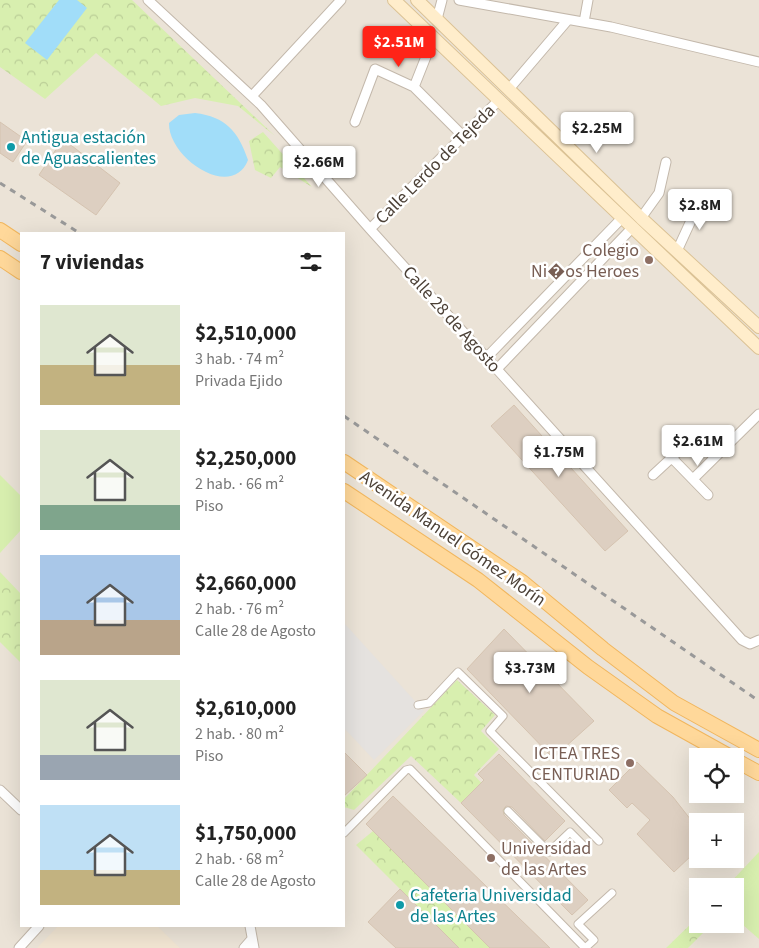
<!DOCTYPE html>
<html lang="es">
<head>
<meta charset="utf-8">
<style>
  :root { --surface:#fff; --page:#f6f6f6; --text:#222; --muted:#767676; --accent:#ff2418 }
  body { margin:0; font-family:"Source Sans 3",sans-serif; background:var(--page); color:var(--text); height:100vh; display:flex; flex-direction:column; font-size:19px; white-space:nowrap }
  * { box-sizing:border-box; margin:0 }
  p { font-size:16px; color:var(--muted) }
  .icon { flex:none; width:28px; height:28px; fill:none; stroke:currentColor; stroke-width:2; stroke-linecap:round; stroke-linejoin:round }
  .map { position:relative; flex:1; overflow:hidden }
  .details { position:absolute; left:20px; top:232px; width:325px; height:695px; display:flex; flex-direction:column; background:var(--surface); border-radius:0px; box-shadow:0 5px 20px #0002 }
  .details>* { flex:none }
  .controls { position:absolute; left:689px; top:748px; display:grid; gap:10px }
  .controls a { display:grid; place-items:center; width:55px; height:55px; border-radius:0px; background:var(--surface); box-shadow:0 5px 20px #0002; font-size:25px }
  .price { position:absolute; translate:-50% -42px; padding:0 11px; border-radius:5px; background:#fff; color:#222; font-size:16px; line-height:32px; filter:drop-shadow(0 1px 2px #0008) }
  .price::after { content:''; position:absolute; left:50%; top:30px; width:15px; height:11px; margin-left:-8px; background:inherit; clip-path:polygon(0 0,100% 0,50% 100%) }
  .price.on { background:var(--accent); color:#fff }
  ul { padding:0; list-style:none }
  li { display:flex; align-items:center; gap:15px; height:125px; padding:0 20px }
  li span { display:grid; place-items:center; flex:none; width:140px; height:100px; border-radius:0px; color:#555 }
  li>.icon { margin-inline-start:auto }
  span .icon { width:60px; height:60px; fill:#fffc; stroke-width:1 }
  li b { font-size:21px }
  h2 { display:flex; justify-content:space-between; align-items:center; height:60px; padding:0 20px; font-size:21px }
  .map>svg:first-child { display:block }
</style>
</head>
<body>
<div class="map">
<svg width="759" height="948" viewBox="0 0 759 948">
  <defs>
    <pattern id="forest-crowns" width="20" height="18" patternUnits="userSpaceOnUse" patternTransform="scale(1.25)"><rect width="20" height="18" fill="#d8efaf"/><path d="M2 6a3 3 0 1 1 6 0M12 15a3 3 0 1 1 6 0" fill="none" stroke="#bbce97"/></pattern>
  </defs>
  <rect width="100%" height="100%" fill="#f6f1ea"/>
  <!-- residential -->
  <path fill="#ebe3d7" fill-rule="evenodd" d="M0,0H759V948H0ZM21,234H344V926H21ZM698,756H735V794H698ZM698,821H735V859H698ZM698,886H735V924H698Z"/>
  <!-- education -->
  <path fill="#f1e5d2" d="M58,926H157L180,948H37Z"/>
  <!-- forest -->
  <path fill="url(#forest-crowns)" d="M0,0H132L275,136L238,106L195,98L161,106L96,53L45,99L0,67Z
    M263,132L312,187L280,167L271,178L255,170L249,141Z
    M0,572L21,594V663L0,642Z
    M457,680L495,715L481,731L499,749L474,775L508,811L503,815L476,788L461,803L411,756L354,810L344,807V799Z
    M373,831L490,948H459L356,845Z
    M697,918L698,924H712L688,948H666Z"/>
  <!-- garden -->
  <path fill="#d8efaf" d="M0,475L21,496V530L0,553Z
    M759,852V939L735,918V886H727Z"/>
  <!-- parking -->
  <path fill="#e5e2df" d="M344,623L424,711L374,760L344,728Z"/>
  <!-- water -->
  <path fill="#a1ddf9" d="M59,0H77L87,8L47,60L25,43Z
    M195,113C226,117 238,131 248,160C232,201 168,158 169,123L179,115Z"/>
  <!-- building -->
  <path fill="#ddcfc1" stroke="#d5c3b0" d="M0,122L27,141L13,162L0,153Z
    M63,139L120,183L96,215L39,175Z
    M514,405L628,531L605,551L491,426Z
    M504,629L594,721L553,758L467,669Z
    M344,752L367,775L344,796Z
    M499,754L565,821L545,841L512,807L506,806L503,810L504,815L588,900L572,915L461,803L484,780L478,774Z
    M637,762L673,797L698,829V860L692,855L674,872L637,834L650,820L632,803L627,808L609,790Z
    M393,796L550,948H490L366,824Z
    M400,889L459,948H396L368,922Z"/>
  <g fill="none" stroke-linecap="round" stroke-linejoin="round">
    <defs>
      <path id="pedestrian" d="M418,705L429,703L458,672L503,716L490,731L599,841
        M508,811L549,852L570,832L583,845
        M344,833L406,770L410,769L585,948L594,940L578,924L612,893"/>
      <path id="minor" d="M148,0L261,105L370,229L742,640L750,644L759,640
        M459,0L611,27L759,62
        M437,19L442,0
        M584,22L588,0
        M414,87L433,39
        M509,89L567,21
        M252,96L341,0
        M355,122L375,69L414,87L463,136
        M641,218L659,193L666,162
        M370,229L499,100
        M677,251L694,214
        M487,357L622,218
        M497,369L632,228
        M671,457L708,495
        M653,475L693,438L715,457
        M693,479L759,414
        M0,790L21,810
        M250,926L254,948
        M19,948L39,926
        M244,948L251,940"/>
      <path id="secondary" d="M394,0L759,348
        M417,0L641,218L759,327"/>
      <path id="primary" d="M0,230L21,244
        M0,258L21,272
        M344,462L522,582L603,649L674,703L759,750
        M344,491L478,580L588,667L657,716L729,756
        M735,760L759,773"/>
    </defs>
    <!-- pedestrian casing -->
    <use href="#pedestrian" stroke="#c3b8ab" stroke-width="9"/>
    <!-- minor casing -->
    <use href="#minor" stroke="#c3b8ab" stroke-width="11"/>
    <!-- secondary casing -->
    <use href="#secondary" stroke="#dbc295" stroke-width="14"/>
    <!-- primary casing -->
    <use href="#primary" stroke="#f1b65d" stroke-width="16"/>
    <!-- pedestrian -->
    <use href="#pedestrian" stroke="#fff" stroke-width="7"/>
    <!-- minor -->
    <use href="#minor" stroke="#fff" stroke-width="9"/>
    <!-- secondary -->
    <use href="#secondary" stroke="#ffedcb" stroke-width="12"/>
    <!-- primary -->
    <use href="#primary" stroke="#ffd89a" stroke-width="14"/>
    <!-- rail -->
    <path stroke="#999" stroke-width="3" stroke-dasharray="6 6" stroke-linecap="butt" d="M0,183L81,234
      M344,416L759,701"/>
  </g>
  <!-- markers -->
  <g fill="#0f9aa8" stroke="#fff" stroke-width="2">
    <circle cx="11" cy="147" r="5"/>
    <circle cx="400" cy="905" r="5"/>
  </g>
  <g fill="#8d6e63" stroke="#fff" stroke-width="2">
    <circle cx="649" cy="260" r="5"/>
    <circle cx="630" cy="763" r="5"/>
    <circle cx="491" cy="858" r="5"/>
  </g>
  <g text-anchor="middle" stroke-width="5" stroke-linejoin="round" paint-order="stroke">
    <!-- culture labels -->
    <g font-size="18" fill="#0d838f" stroke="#fff" text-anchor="start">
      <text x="21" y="143">Antigua estación<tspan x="21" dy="21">de Aguascalientes</tspan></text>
      <text x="410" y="901">Cafeteria Universidad<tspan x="410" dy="21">de las Artes</tspan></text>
    </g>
    <!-- street labels -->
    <g font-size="18" fill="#4c4137" stroke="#fff">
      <text transform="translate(435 164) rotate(-45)" y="6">Calle Lerdo de Tejeda</text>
      <text transform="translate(452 319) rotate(48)" y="6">Calle 28 de Agosto</text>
      <text transform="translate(453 538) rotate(35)" y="6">Avenida Manuel Gómez Morín</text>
    </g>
    <!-- education labels -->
    <g font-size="18" fill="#785e54" stroke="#fff" text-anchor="end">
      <text x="639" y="256">Colegio<tspan x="639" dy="21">Ni�os Heroes</tspan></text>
      <text x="620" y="759">ICTEA TRES<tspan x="620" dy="21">CENTURIAD</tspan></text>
      <text x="501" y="854" text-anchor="start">Universidad<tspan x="501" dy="21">de las Artes</tspan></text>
    </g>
  </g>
</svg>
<div class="controls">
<a><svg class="icon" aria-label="locate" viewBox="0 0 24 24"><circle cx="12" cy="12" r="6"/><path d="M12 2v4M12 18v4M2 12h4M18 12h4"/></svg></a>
<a>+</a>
<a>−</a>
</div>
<b class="price on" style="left:399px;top:68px">$2.51M</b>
<b class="price" style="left:597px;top:154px">$2.25M</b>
<b class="price" style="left:319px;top:188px">$2.66M</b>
<b class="price" style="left:700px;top:231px">$2.8M</b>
<b class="price" style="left:698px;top:467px">$2.61M</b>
<b class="price" style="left:559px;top:478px">$1.75M</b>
<b class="price" style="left:530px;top:694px">$3.73M</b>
<section class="details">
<h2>7 viviendas<svg class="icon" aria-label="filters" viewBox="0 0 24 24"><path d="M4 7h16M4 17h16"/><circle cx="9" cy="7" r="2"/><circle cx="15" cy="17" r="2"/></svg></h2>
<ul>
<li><span style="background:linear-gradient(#dfe7d0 60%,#c2b280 0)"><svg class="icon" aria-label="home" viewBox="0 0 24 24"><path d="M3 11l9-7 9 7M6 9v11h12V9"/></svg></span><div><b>$2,510,000</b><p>3 hab. · 74 m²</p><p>Privada Ejido</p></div></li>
<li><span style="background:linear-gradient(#dfe7d0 75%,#7fa58c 0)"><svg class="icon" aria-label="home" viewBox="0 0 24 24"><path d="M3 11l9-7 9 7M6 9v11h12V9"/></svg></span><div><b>$2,250,000</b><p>2 hab. · 66 m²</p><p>Piso</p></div></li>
<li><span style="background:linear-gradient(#a9c7e8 65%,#b9a48a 0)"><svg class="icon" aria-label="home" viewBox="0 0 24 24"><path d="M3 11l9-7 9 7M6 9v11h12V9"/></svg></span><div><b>$2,660,000</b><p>2 hab. · 76 m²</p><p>Calle 28 de Agosto</p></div></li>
<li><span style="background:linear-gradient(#dfe7d0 75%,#9aa5b1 0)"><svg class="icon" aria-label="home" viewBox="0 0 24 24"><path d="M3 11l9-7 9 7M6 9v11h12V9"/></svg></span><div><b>$2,610,000</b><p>2 hab. · 80 m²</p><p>Piso</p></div></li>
<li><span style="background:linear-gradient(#bfe0f5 65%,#c2b280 0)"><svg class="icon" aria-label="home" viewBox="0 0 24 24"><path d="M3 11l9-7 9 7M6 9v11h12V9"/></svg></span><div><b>$1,750,000</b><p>2 hab. · 68 m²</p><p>Calle 28 de Agosto</p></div></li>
</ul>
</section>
</div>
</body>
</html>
